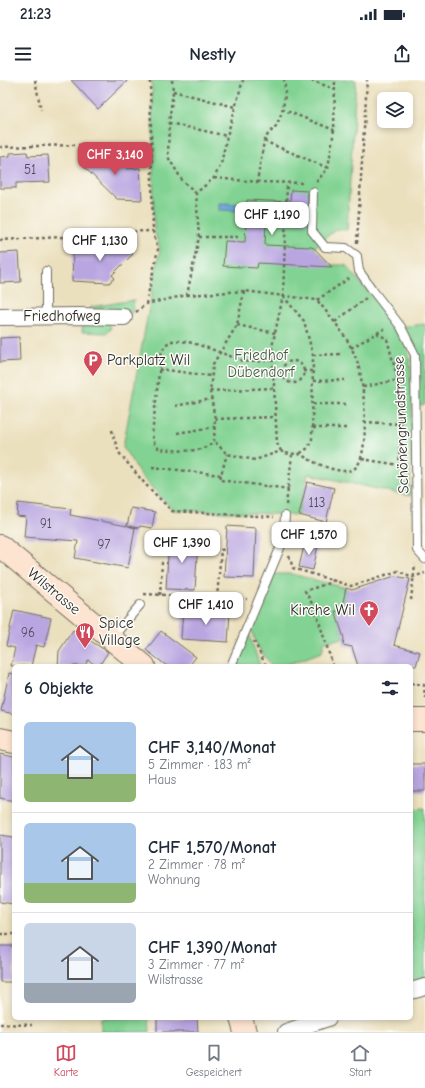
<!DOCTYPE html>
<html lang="de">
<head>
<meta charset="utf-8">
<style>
  :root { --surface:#fff; --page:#f2f2f3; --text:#1f2937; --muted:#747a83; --line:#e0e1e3; --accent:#d1495b }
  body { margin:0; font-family:"Comic Neue",sans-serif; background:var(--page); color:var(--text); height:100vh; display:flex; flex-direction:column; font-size:15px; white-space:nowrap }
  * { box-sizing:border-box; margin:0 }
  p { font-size:13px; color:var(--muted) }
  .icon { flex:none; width:22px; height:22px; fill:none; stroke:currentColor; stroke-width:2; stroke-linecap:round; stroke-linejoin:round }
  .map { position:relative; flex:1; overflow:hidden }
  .panel { position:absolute; left:12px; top:584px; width:401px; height:356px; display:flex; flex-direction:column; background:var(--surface); border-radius:6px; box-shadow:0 2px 6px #0003 }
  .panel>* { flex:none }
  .fabs { position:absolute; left:377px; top:12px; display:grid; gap:8px }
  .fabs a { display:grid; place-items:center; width:36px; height:36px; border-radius:6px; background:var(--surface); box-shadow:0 2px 6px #0003; font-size:20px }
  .price { position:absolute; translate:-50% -34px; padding:0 9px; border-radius:8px; background:#fff; color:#222; font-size:13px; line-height:26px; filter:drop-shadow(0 1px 2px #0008) }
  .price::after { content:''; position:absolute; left:50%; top:24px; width:12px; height:9px; margin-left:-6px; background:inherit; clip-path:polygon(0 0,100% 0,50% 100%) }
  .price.current { background:var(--accent); color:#fff }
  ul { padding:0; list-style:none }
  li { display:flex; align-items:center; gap:12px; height:100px; padding:0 12px }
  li+li { border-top:1px solid var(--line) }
  li span { display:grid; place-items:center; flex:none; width:112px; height:80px; border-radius:6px; color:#555 }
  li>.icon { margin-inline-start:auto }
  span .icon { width:48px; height:48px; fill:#fffc; stroke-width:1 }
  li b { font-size:17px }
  h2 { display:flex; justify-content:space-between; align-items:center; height:48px; padding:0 12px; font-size:17px }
  .status { display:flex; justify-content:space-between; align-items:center; height:28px; padding:0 20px; background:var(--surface); direction:ltr }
  .status svg { height:11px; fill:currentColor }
  header { display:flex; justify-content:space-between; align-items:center; height:52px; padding:0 12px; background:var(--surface); font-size:18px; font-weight:600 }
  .menu { display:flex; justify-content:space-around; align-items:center; height:56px; border-top:1px solid var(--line); background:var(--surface); font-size:11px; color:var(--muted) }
  .menu a { display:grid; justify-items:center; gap:2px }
  .menu .current { color:var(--accent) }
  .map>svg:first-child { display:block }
</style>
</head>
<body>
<div class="status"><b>21:23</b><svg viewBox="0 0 49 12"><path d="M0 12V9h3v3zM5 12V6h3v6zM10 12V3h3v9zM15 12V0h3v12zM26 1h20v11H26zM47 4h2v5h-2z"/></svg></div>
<header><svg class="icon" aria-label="menu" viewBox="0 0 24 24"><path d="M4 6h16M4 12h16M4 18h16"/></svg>Nestly<svg class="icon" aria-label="share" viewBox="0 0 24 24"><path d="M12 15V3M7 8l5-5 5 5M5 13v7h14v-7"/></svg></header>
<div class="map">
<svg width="425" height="952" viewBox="0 0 425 952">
  <rect width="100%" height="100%" fill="#fdfcf7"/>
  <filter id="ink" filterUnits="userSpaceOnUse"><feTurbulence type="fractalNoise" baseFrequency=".025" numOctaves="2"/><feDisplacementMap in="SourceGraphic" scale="8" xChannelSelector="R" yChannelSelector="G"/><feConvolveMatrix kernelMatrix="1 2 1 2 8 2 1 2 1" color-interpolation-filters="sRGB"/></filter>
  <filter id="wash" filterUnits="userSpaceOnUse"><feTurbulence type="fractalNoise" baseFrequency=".012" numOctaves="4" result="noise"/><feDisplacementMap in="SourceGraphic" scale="16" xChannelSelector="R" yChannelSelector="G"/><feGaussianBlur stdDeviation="0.9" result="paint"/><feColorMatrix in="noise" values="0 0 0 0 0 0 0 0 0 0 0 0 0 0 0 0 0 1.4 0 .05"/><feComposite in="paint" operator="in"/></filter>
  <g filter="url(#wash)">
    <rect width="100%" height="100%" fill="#ebe0be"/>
    <!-- green -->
    <path fill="#82d393" stroke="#567f5f" d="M152,0H356L347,150L336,149L314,168L330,185H346L398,248L406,263L410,278L412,325L410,416L308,394L298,435L173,430L142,397L123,367L160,169L154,150Z
      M134,220L132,233L91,230V227Z
      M84,237L108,242L111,247L110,250L106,253L82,252Z
      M425,244V325L416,326L415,275L401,247Z
      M274,494H292L346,508L341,531H336L344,558L324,562L322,572L283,586H272L258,567L251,549Z
      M249,553L260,586H236Z
      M425,728V907L411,911V729Z
      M101,938H149L150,952H101Z"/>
    <!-- water -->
    <path fill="#6ca3da" stroke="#4c6782" d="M219,123L243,124V131L219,130Z"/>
    <g id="blocks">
      <!-- building -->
      <path fill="#b9a6e1" d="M71,0H128L98,29Z
        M103,66L128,89L140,88L142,120L117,119L83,86Z
        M27,72L28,76L48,75L50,102L16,103V108H0V77L10,76V73Z
        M291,110L308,111L307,143L266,141L265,165L311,167L314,168L332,187L258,183L257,188L223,186L225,161L245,162L247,120L290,122Z
        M112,155L133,174L112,195L115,198L109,203L72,201L73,172H93Z
        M19,172L21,202L0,203V173Z
        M19,257L20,281L0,282V258Z
        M307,402L334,408L326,442L299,435Z
        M18,423L71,429L70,435L127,446L131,428L155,432L152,448L140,446L139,448L128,446L135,448L128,488L75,478L78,461L24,457L26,437L17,436Z
        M227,446L256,448L254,498L224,497Z
        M169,458L198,460L195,510L166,509Z
        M305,462L318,465L313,490L299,487Z
        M395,496L410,499L394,565L420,572L416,586H358L352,567L343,565L344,558L335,531H341L346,508L352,510Z
        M183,529L230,532L228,562L181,559Z
        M14,530L51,538L44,567L36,565L31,586H11L15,568L6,566Z
        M73,550L108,572L99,586H97L88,580L85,586H58L59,571Z
        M161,551L196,577L189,586H167L146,570Z
        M9,593L14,594V634L1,631Z
        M0,674L14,677V721L0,718Z
        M411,684H425V711H411Z
        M0,755L14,757V824L0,822Z
        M0,866H14V902H0Z
        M157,938H197L198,952H157Z"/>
    </g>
  </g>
  <g filter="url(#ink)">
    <use href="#blocks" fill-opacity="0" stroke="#6e6a5e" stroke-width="1"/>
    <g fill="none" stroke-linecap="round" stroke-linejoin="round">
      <defs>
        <path id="lane" d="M313,112L312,151L325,167L346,168L357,176L359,191L374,212L401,247L415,275L417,470L425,479
          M46,236V191
          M112,558L140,525
          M231,586L283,461L285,436"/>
        <path id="street" d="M0,237L78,236L124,237
          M411,911L425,907
          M286,952L328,938"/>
        <path id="secondary" d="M0,466L144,586
          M411,640H425
          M0,659L14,662
          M241,938L245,952"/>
      </defs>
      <!-- lane casing -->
      <use href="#lane" stroke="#6e6a5e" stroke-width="10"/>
      <!-- street casing -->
      <use href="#street" stroke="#6e6a5e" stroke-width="18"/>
      <!-- secondary casing -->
      <use href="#secondary" stroke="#6e6a5e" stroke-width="24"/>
      <!-- path -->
      <path stroke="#6e6a5e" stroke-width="2.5" stroke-dasharray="3 3" stroke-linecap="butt" d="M35,0L41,30
        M172,0L173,11L169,43L168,77L182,100L196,113
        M311,0L334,9
        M173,11L235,27
        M282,29L334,50
        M169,43L227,56
        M264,61L328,88
        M0,67L111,64L119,71L121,77
        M214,98L257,102L264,61C267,54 272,51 276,46C283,33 287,14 284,0
        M257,102L305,103
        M316,102L328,88L334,50L335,0
        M199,157H241
        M0,160L85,156L94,161L104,152L153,151
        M357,163L367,0
        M244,211L237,245L213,284L210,311L215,339L214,361C201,375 177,370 159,369L154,363L152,355L161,275C162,270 165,265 169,262C183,255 229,277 244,281C252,283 264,281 272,280
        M187,215L244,211L317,220C333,240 350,259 358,284C364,302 371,376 355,388C345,396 322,386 312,381C308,379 303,375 298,374C292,373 286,375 281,371L255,380L227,374L214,361
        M283,216L304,241L313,275L312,359L308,368L299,374
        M317,220L351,197
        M146,224L158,169L153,151L150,0
        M136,232L146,224L187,215L199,157L196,113L214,98L221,84L227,56L243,0
        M335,242L366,218
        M237,245L275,253
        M351,268L384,249
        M313,275L343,274
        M282 292a11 11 0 1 1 22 0a11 11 0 1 1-22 0Z
        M159,289L211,296
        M303,291H312
        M272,292L282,291
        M313,301L345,300
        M363,307L398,300
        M210,311L273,308
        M313,324H346
        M175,326L211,319
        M215,339L275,337
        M364,342L401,344
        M313,348H349
        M112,350L114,359L120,374L146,405L172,431L274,437
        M177,353L215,347
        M281,371L277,363L272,267L283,216L287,103
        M362,379L399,385L401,344L398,300L387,259L377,253
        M152,387L221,395L227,374
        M221,395L220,400L289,409
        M286,425L292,375
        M289,476L293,488L351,506L398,491L413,497L425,493
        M144,514L247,519
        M160,515L162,483H167
        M217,518L221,470L226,469
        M411,520L415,484
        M206,530L207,517
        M254,561L266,586
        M333,586L315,529L305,511L329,503L333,500
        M411,603L424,605L425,618
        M0,854H14
        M0,944L32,945"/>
      <!-- lane -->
      <use href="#lane" stroke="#fff" stroke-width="8"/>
      <!-- street -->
      <use href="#street" stroke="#fff" stroke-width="16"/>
      <!-- secondary -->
      <use href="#secondary" stroke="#fde4d0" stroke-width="22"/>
    </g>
  </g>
  <!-- icons -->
  <defs>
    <symbol id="parking-pin" viewBox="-11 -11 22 30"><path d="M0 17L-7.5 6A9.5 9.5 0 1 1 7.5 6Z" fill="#d1495b" stroke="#fdfcf7"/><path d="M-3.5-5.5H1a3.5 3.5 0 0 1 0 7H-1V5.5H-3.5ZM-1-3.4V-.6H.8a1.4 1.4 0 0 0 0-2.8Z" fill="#fff"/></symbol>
    <symbol id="church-pin" viewBox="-11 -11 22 30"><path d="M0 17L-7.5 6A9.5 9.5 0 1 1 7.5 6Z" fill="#d1495b" stroke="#fdfcf7"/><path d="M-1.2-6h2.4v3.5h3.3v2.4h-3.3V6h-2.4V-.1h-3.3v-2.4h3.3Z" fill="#fff"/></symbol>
    <symbol id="restaurant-pin" viewBox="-11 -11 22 30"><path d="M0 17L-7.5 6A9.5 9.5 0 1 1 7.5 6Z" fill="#d1495b" stroke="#fdfcf7"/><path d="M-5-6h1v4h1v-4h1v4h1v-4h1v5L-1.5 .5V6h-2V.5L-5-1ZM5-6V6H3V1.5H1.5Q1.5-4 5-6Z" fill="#fff"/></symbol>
  </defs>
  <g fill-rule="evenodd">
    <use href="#parking-pin" x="82" y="269" width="22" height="30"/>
    <use href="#church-pin" x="358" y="519" width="22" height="30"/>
    <use href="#restaurant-pin" x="74" y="541" width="22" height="30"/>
  </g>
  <g text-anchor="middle" stroke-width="3" stroke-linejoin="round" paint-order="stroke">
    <!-- number labels -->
    <g font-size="13" fill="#4e4a58">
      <text x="30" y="94">51</text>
      <text x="317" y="427">113</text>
      <text x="46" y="448">91</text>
      <text x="104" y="469">97</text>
      <text x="28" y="557">96</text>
    </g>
    <!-- street labels -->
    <g font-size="15" fill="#2b2b2b" stroke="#fdfcf7">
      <text x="62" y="241">Friedhofweg</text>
      <text transform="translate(401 345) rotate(-92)" y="5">Schönengrundstrasse</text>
      <text transform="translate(54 511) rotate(40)" y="5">Wilstrasse</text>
    </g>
    <!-- park labels -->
    <g font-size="15" fill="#455d4a" stroke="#fdfcf7">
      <text x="261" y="280">Friedhof<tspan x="261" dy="17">Dübendorf</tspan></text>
    </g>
    <!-- poi labels -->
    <g font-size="15" fill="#2b2b2b" stroke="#fdfcf7" text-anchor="start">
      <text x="107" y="285">Parkplatz Wil</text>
      <text x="355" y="535" text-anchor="end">Kirche Wil</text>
      <text x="99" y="548">Spice<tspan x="99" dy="17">Village</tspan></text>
    </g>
  </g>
</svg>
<div class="fabs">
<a><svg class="icon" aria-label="layers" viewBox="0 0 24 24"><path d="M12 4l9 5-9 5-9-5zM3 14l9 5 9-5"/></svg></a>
</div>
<b class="price current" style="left:115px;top:96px">CHF 3,140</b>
<b class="price" style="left:272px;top:156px">CHF 1,190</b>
<b class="price" style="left:100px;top:182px">CHF 1,130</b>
<b class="price" style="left:309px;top:476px">CHF 1,570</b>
<b class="price" style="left:182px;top:484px">CHF 1,390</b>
<b class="price" style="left:206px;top:546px">CHF 1,410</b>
<section class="panel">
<h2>6 Objekte<svg class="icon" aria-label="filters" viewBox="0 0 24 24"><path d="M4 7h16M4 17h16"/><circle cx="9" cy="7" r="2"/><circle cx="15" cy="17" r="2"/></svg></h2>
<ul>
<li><span style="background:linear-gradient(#a9c7e8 65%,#8fb573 0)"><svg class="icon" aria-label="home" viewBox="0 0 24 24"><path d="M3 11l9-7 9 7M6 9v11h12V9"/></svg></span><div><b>CHF 3,140/Monat</b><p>5 Zimmer · 183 m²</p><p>Haus</p></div></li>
<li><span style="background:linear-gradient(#a9c7e8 75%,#8fb573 0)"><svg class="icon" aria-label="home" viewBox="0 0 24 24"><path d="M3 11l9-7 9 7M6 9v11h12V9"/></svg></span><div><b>CHF 1,570/Monat</b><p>2 Zimmer · 78 m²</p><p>Wohnung</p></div></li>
<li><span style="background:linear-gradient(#c9d6e8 75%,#9aa5b1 0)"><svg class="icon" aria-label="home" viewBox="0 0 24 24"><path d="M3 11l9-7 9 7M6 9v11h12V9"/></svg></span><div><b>CHF 1,390/Monat</b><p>3 Zimmer · 77 m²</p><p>Wilstrasse</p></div></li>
</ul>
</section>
</div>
<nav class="menu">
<a class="current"><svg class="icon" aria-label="map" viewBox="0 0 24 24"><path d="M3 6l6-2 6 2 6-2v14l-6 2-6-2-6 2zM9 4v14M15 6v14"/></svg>Karte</a>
<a><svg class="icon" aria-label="saved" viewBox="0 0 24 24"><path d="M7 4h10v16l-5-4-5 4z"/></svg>Gespeichert</a>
<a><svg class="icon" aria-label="home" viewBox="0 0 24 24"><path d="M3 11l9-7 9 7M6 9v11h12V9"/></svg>Start</a>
</nav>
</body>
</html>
